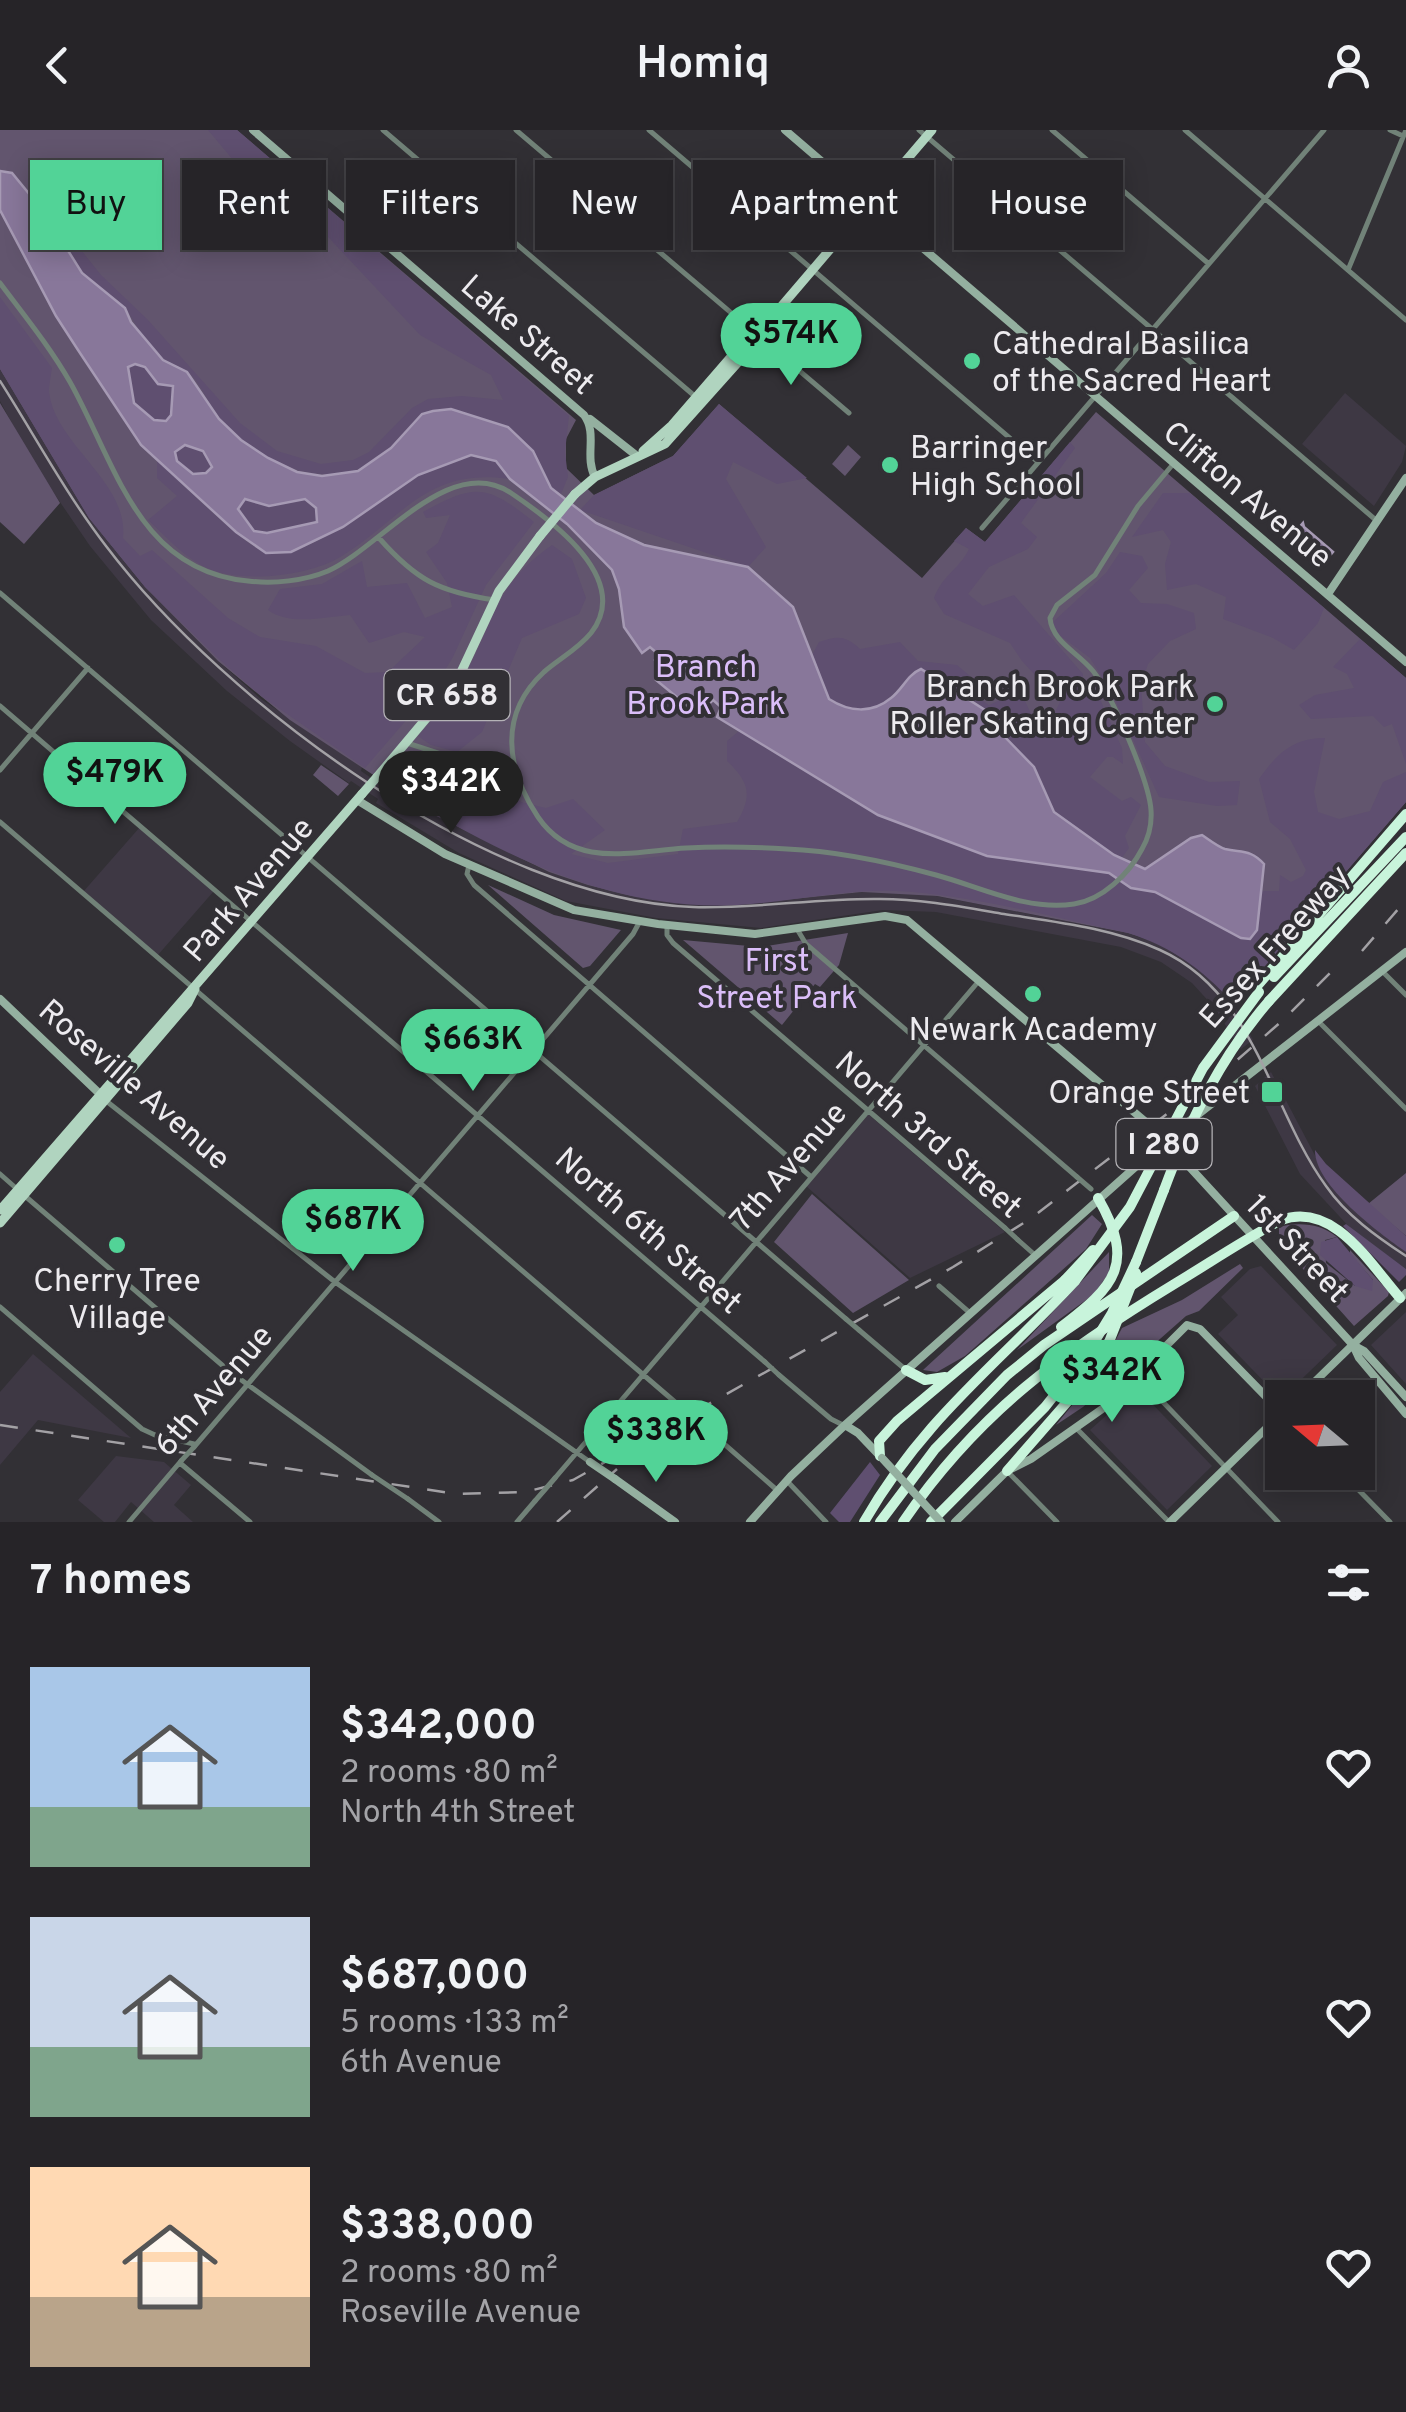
<!DOCTYPE html>
<html lang="en">
<head>
<meta charset="utf-8">
<style>
  :root { --surface:#262428; --page:#2e2c30; --text:#f1f3f6; --muted:#a4a4a8; --line:#424145; --accent:#52d397 }
  body { margin:0; font-family:Overpass,sans-serif; background:var(--page); color:var(--text); height:100vh; display:flex; flex-direction:column; font-size:38px; white-space:nowrap }
  * { box-sizing:border-box; margin:0 }
  p { font-size:32px; color:var(--muted) }
  .icon { flex:none; width:55px; height:55px; fill:none; stroke:currentColor; stroke-width:2; stroke-linecap:round; stroke-linejoin:round }
  .map { position:relative; height:1392px; overflow:hidden }
  .drawer { display:flex; flex-direction:column; background:var(--surface); flex:1 }
  .drawer>* { flex:none }
  .top-card { position:absolute; left:30px; top:30px; width:1348px; height:90px; display:flex; gap:20px }
  .needle { width:65px; rotate:289deg }
  .tools { position:absolute; left:1265px; top:1250px; display:grid; gap:20px }
  .tools a { display:grid; place-items:center; width:110px; height:110px; border-radius:0px; background:var(--surface); box-shadow:0 5px 25px #0003,0 0 0 2px var(--line); font-size:50px }
  .price { position:absolute; translate:-50% -85px; padding:0 22px; border-radius:35px; background:var(--accent); color:#111; font-size:32px; line-height:65px; filter:drop-shadow(0 2px 5px #0008) }
  .price::after { content:''; position:absolute; left:50%; top:60px; width:30px; height:22px; margin-left:-15px; background:inherit; clip-path:polygon(0 0,100% 0,50% 100%) }
  .price.selected { background:#222; color:#fff }
  ul { padding:0; list-style:none }
  li { display:flex; align-items:center; gap:30px; height:250px; padding:0 30px }
  li span { display:grid; place-items:center; flex:none; width:280px; height:200px; border-radius:0px; color:#555 }
  li>.icon { margin-inline-start:auto }
  span .icon { width:120px; height:120px; fill:#fffc; stroke-width:1 }
  li b { font-size:42px }
  h2 { display:flex; justify-content:space-between; align-items:center; height:120px; padding:0 30px; font-size:42px }
  .tag { padding:0 35px; border-radius:0px; background:var(--surface); box-shadow:0 5px 25px #0003,0 0 0 2px var(--line); font-size:35px; line-height:90px }
  .tag.selected { background:var(--accent); color:#111 }
  header { display:flex; justify-content:space-between; align-items:center; height:130px; padding:0 30px; background:var(--surface); font-size:45px; font-weight:600 }
  .map>svg:first-child { display:block }
</style>
</head>
<body>
<header><svg class="icon" aria-label="back" viewBox="0 0 24 24"><path d="M15 5l-7 7 7 7"/></svg>Homiq<svg class="icon" aria-label="person" viewBox="0 0 24 24"><circle cx="12" cy="8" r="4"/><path d="M4 21q1-7 8-7t8 7"/></svg></header>
<div class="map">
<svg width="1406" height="1392" viewBox="0 0 1406 1392">
  <rect width="100%" height="100%" fill="#323035"/>
  <!-- built -->
  <path fill="#3e3844" d="M0,239L89,388L145,457L218,531L261,569L362,637L361,641L387,659L389,656L434,685L549,742L632,766L662,771L735,775L862,762L898,761L936,766L1128,803L1171,819L1206,843L1233,873L1253,910L1241,919L1213,876L1192,853L1161,832L1121,817L936,782L883,780L761,798L656,788L566,771L459,723L376,673L378,669L351,651L349,653L290,611L227,561L151,490L90,416L32,331L0,271Z
    M1345,263L1406,316L1402,332L1374,376L1302,314Z
    M140,697L214,761L157,826L83,762Z
    M1271,942L1330,1054L1369,1092L1406,1122V1139L1353,1101L1300,1044L1255,956Z
    M868,984L1005,1102L910,1148L806,1056Z
    M1261,1136L1337,1215L1281,1269L1218,1204L1238,1185L1221,1167L1250,1139Z
    M1406,1182V1254L1371,1215Z
    M33,1224L131,1308L38,1290L0,1335V1262Z
    M1137,1258L1212,1336L1167,1380L1090,1300Z
    M116,1326L164,1332L191,1355L174,1375L193,1392H154L131,1372L115,1392H104L78,1370Z"/>
  <!-- green -->
  <path fill="#62556e" d="M0,0H237L576,290L566,309V338L594,365L673,326L719,274L922,448L966,398L985,412L1096,282L1406,548V672L1233,873L1206,843L1155,811L1128,803L937,766L862,762L736,775H703L632,766L588,755L549,742L434,685L290,590L218,531L145,457L89,388L0,239Z
    M0,273L60,373L24,414L0,392Z
    M848,315L861,327L845,346L832,334Z
    M321,635L349,654L338,666L313,645Z
    M488,755L554,785L621,800L590,836L583,838Z
    M848,803L839,835L820,857L815,854L782,895L683,810L760,817Z
    M1406,1043V1106L1368,1074Z
    M812,1064L909,1150L853,1183L774,1112Z
    M1092,1085L1102,1094L1086,1119L965,1226L937,1242L923,1240Z
    M1288,1095C1306,1093 1322,1095 1337,1107L1325,1110L1326,1133L1355,1156L1373,1150L1350,1124V1120L1389,1162L1388,1166L1354,1196L1279,1112V1097Z
    M1109,1122V1143L1093,1165L1017,1220Z
    M1240,1134L1243,1138L1199,1181L1186,1186L1083,1277L1056,1295L1099,1242L1122,1198L1182,1170Z"/>
  <!-- forest -->
  <path fill="#5f4f70" d="M208,0H237L569,286L565,322L568,347L561,364L551,358L533,321L416,289C367,371 279,353 223,292C209,278 203,255 188,242C180,236 168,235 161,228C145,214 137,194 125,178C115,165 96,157 84,144C63,123 51,91 32,68L37,64H45L77,115L101,145L148,190L240,293L277,321L321,334L353,330L369,322L412,278L428,269L462,266L503,270L491,245L420,205L316,94L244,43Z
    M0,167L52,238C51,245 49,255 49,262C55,315 129,352 123,408L140,426L152,420L228,488L260,507L316,516L365,543L388,542L425,507L404,502L369,513L350,485C325,487 289,496 268,480L280,459L322,454L362,431L367,457L407,453L425,488L452,477L447,453L426,422L438,413L450,385L426,388L423,382C477,352 487,355 534,392L486,455L453,527L434,558L365,638L261,566L220,530L145,457L89,388L0,239Z
    M135,234L145,237L158,254L173,255L171,285L166,291L154,290L134,273L128,237Z
    M719,274L807,348L777,354L733,332L726,349L766,417L748,437L580,380L594,365L673,326Z
    M1070,312L1075,318L1021,393L1037,407L1028,419L989,437L968,464L983,476L1014,465L1083,544L1081,564L1099,567L1122,618L1123,634L1113,627H1107L1090,647L1122,671L1131,667L1141,675L1125,706L1129,718L1121,729L1054,682L1034,637L1002,604L988,582L962,568L933,545L913,542C889,571 868,594 829,569L812,525L819,512C837,506 845,505 860,519L900,512L918,531L957,535L970,546L971,563L989,575L1020,561L1036,594H1049L1060,572L1022,531L1010,513L944,484L934,468C943,444 958,441 969,419L954,411L966,398L985,412Z
    M185,315L203,321L213,337L206,343L193,344L177,331L175,322Z
    M471,325L496,331L510,349C427,337 404,387 342,426C309,447 235,455 201,435C180,423 165,406 148,390L177,366L157,348V329C177,349 244,417 267,423C307,432 380,367 414,348C432,338 452,332 471,325Z
    M1163,363H1190L1324,478L1318,493L1294,520L1273,508L1223,489L1226,467L1196,454L1167,460L1165,434L1171,412L1163,400L1132,407Z
    M245,369L269,376L305,369L316,378L317,392L267,403L254,401L238,379Z
    M552,415L572,429L586,468L579,484L522,508L482,602L457,622L431,615L418,606C436,586 453,567 466,543C496,487 495,455 552,415Z
    M1120,422L1142,426L1148,438L1129,460L1141,473L1167,474L1194,483L1196,499L1170,511L1148,534L1141,555L1145,612L1165,636L1209,652L1240,651L1237,675L1217,676L1159,667L1112,563L1090,528L1054,501L1053,492L1106,443Z
    M1360,509L1406,548V634L1392,594L1384,597L1373,586L1311,589L1299,575L1315,565L1354,558L1347,544L1333,537Z
    M739,601L878,685L987,726L1109,743L1131,758L1155,762L1241,808L1250,809L1257,800L1261,761H1279L1280,745L1291,752L1303,746L1306,740L1290,709L1270,692L1259,649C1277,624 1292,608 1325,608L1314,662L1318,682L1339,689L1370,681L1383,652L1406,642V672L1233,873C1202,839 1172,817 1128,803C1056,788 968,764 896,761C843,759 790,772 737,775C611,782 494,722 391,657L416,627L451,642L482,644L521,672L546,678L573,669L605,700L571,724L608,733L678,724L683,699L737,692C753,665 749,652 727,631V611Z
    M1315,1020L1326,1034L1406,1106V1122C1379,1103 1314,1055 1315,1020Z
    M1346,1094L1406,1139V1145L1399,1152L1343,1096Z
    M1337,1107L1373,1150L1372,1161L1355,1156L1320,1125L1321,1112Z
    M870,1332L880,1345L850,1392H839L830,1383Z"/>
  <!-- water -->
  <path fill="#88779a" stroke="#a69ab4" stroke-width="2.5" fill-rule="evenodd" d="M0,41L12,43L44,82L82,143L125,178L131,192L163,230L187,242L219,289L241,310L268,328L297,342L322,346L358,341L391,318L422,284L433,281L451,279L508,297L533,321L551,358L596,393L644,415L748,437L793,477L829,569C849,582 872,584 891,568C903,559 907,545 921,539L988,582L1002,604L1034,637L1054,682L1114,725L1145,739L1191,708L1202,705C1208,709 1218,717 1225,719C1242,723 1250,719 1264,734L1257,800L1250,809L1241,808L1155,762L1131,758L1109,743L987,726L878,685L717,587L721,577L713,570L707,576L697,574L689,577L656,550L659,535L655,530L659,525L650,517L642,523L624,497L619,459L612,440L567,394L510,349L496,331L471,325L418,345L343,397L291,422L266,423L236,402L141,315L78,220L56,186L0,80ZM135,234L145,237L158,254L173,256L171,285L166,291L154,290L134,273L128,237ZM185,315L203,321L212,337L206,343L193,344L177,331L175,322ZM245,369L269,376L305,369L316,378L317,392L267,403L254,401L238,379Z
    M1303,393L1304,397L1333,422L1322,435L1290,408Z"/>
  <g fill="none" stroke-linecap="round" stroke-linejoin="round">
    <!-- street -->
    <path stroke="#718278" stroke-width="5" d="M383,0L697,268
      M516,0L849,283
      M649,0L1038,332
      M919,0L1377,391
      M1052,0L1209,134
      M1185,0L1406,190
      M1390,0L1403,6
      M1348,140L1406,0
      M0,153C24,185 50,217 70,252C116,334 138,441 248,451C274,454 304,451 328,441C381,417 450,322 511,363C551,390 633,449 591,503C578,519 559,529 544,542C498,584 506,639 538,687C574,740 633,721 686,718C720,716 754,717 787,719C838,721 888,732 936,745C981,757 1026,781 1074,774C1102,770 1129,744 1142,719C1149,707 1152,694 1151,680C1149,651 1112,565 1093,541C1079,523 1052,512 1050,488L1057,475L1095,445L1138,376L1174,333
      M982,398L1324,0
      M379,408C416,450 439,462 495,470
      M0,463L846,1189
      M0,576L765,1232
      M407,613L481,637L514,638
      M0,640L88,538
      M0,692L682,1278
      M469,735L467,744L474,755L810,1046
      M667,796V805L673,813L1005,1098
      M797,799L806,814L1077,1047
      M1382,841L1406,865
      M1318,891L1406,979
      M105,970L335,1152L590,1332
      M0,1044L17,1059
      M25,1066L229,1241L372,1345
      M1018,1110L1035,1125
      M939,1156L970,1183
      M0,1177L142,1299L155,1305L194,1314
      M859,1200L906,1240
      M779,1245L831,1289L843,1295
      M1138,1246L1278,1392
      M699,1292L778,1361
      M1077,1299L1169,1392
      M194,1317L633,804L640,791
      M180,1333L250,1392
      M1007,1341L1057,1392
      M1341,1342L1390,1392
      M555,1348L978,852
      M787,1351L826,1392
      M408,1369L439,1392
      M129,1392L181,1331
      M517,1392L535,1371"/>
    <!-- secondary -->
    <path stroke="#94b0a0" stroke-width="8" d="M253,0L584,285C598,304 584,326 595,347
      M785,0L1406,532
      M590,289L637,326
      M1328,464L1406,348
      M357,670L445,724L574,780L658,794L755,804L885,786L907,790L1147,993
      M0,869L102,966
      M1169,1007L1406,822
      M1163,1008L1353,1215L1364,1221L1406,1267
      M1353,1215L1359,1228L1406,1284
      M1298,1268L1406,1163
      M845,1295L858,1303L879,1325
      M615,1349L675,1392
      M750,1392L791,1346L845,1295L1159,1016
      M955,1392L1007,1341L1031,1329L1105,1277L1187,1195L1200,1199L1282,1283
      M1170,1392L1282,1283"/>
    <!-- primary -->
    <path stroke="#b0d4bf" stroke-width="9" d="M643,321L672,295L743,213L756,206
      M575,364L595,347L665,314L750,219L756,206L932,0
      M377,647L456,553L499,461L540,406
      M0,1080L362,664
      M0,1093L188,873L195,859"/>
    <!-- highway -->
    <path stroke="#c8f4db" stroke-width="10" d="M1274,847L1406,707
      M1258,855L1406,684
      M1269,871L1406,723
      M1136,1132L1164,1060
      M1061,1197C1115,1156 1136,1134 1098,1068
      M906,1240L925,1250L945,1247
      M880,1326L879,1311L897,1291L1065,1150
      M1007,1341L1082,1255L1109,1212
      M864,1392C923,1289 997,1235 1075,1151
      M880,1392L935,1319L1007,1245L1044,1215L1234,1086
      M903,1392C979,1281 1064,1221 1176,1153C1211,1132 1245,1109 1281,1090C1334,1071 1370,1134 1400,1168
      M931,1392L1045,1277L1087,1224"/>
    <!-- tram -->
    <path stroke="#a3a1a5" stroke-width="2.5" d="M0,251C35,306 66,364 106,416C225,573 489,770 693,777C755,779 817,768 880,769C922,769 963,777 1004,784C1056,792 1111,798 1160,820C1256,863 1270,979 1326,1056C1346,1085 1377,1107 1406,1126"/>
    <!-- rail -->
    <path stroke="#a3a1a5" stroke-width="2.5" stroke-dasharray="18 18" stroke-linecap="butt" d="M1362,821L1406,770
      M0,1295L457,1364L525,1362L573,1350L953,1137L1030,1089L1236,931L1282,891L1335,838
      M557,1392L617,1339"/>
    <!-- street-bridge -->
    <path stroke="#718278" stroke-width="5" d="M1077,1047L1091,1059
      M1005,1098L1018,1110
      M846,1189L859,1200
      M765,1232L779,1245
      M682,1278L699,1292
      M181,1331L194,1317
      M372,1345L408,1369
      M535,1371L555,1348"/>
    <!-- secondary-bridge -->
    <path stroke="#94b0a0" stroke-width="8" d="M1147,993L1160,1004
      M882,1328L941,1392
      M590,1332L615,1349"/>
    <!-- primary-bridge -->
    <path stroke="#b0d4bf" stroke-width="9" d="M540,406L575,364
      M362,664L377,647"/>
    <!-- highway-bridge -->
    <path stroke="#c8f4db" stroke-width="10" d="M1164,1060C1190,990 1220,928 1269,871
      M1065,1150L1093,1120
      M1075,1151L1130,1077L1203,938L1259,862
      M1109,1212L1136,1143
      M1087,1224L1112,1183L1136,1132"/>
  </g>
  <!-- markers -->
  <g fill="#52d397" stroke="#323035" stroke-width="4">
    <circle cx="972" cy="231" r="10"/>
    <circle cx="890" cy="335" r="10"/>
    <circle cx="1215" cy="574" r="10"/>
    <circle cx="1033" cy="864" r="10"/>
    <rect x="1260" y="950" width="24" height="24" rx="5"/>
    <circle cx="117" cy="1115" r="10"/>
  </g>
  <g text-anchor="middle" stroke-width="8" stroke-linejoin="round" paint-order="stroke">
    <!-- shield labels -->
    <g fill="#323035" stroke="#b5b3b7" stroke-width="2.5">
      <rect x="384.5" y="540" width="125" height="50" rx="8"/>
      <rect x="1116.5" y="989" width="95" height="50" rx="8"/>
    </g>
    <g font-size="30" font-weight="bold" fill="#edebef">
      <text x="447" y="575">CR 658</text>
      <text x="1164" y="1024">I 280</text>
    </g>
    <!-- street labels -->
    <g font-size="32" fill="#edebef" stroke="#323035">
      <text transform="translate(528 204) rotate(41)" y="11">Lake Street</text>
      <text transform="translate(1248 364) rotate(40)" y="11">Clifton Avenue</text>
      <text transform="translate(248 759) rotate(-49)" y="11">Park Avenue</text>
      <text transform="translate(1274 816) rotate(-48)" y="11">Essex Freeway</text>
      <text transform="translate(135 954) rotate(41)" y="11">Roseville Avenue</text>
      <text transform="translate(929 1004) rotate(41)" y="11">North 3rd Street</text>
      <text transform="translate(788 1036) rotate(-49)" y="11">7th Avenue</text>
      <text transform="translate(649 1100) rotate(41)" y="11">North 6th Street</text>
      <text transform="translate(1298 1118) rotate(47)" y="11">1st Street</text>
      <text transform="translate(213 1260) rotate(-49)" y="11">6th Avenue</text>
    </g>
    <!-- poi labels -->
    <g font-size="32" fill="#edebef" stroke="#323035" text-anchor="start">
      <text x="992" y="224">Cathedral Basilica<tspan x="992" dy="37">of the Sacred Heart</tspan></text>
      <text x="910" y="328">Barringer<tspan x="910" dy="37">High School</tspan></text>
      <text x="1195" y="567" text-anchor="end">Branch Brook Park<tspan x="1195" dy="37">Roller Skating Center</tspan></text>
      <text x="1033" y="910" text-anchor="middle">Newark Academy</text>
      <text x="1250" y="973" text-anchor="end">Orange Street</text>
      <text x="117" y="1161" text-anchor="middle">Cherry Tree<tspan x="117" dy="37">Village</tspan></text>
    </g>
    <!-- park labels -->
    <g font-size="32" fill="#dbbef9" stroke="#323035">
      <text x="706" y="547">Branch<tspan x="706" dy="37">Brook Park</tspan></text>
      <text x="777" y="841">First<tspan x="777" dy="37">Street Park</tspan></text>
    </g>
  </g>
</svg>
<div class="tools">
<a><svg class="needle" viewBox="-14 -14 28 28"><path d="M0-13l5 13h-10z" fill="#e53935"/><path d="M0 13l5-13h-10z" fill="#a4a4a8"/></svg></a>
</div>
<b class="price" style="left:791px;top:258px">$574K</b>
<b class="price" style="left:115px;top:697px">$479K</b>
<b class="price selected" style="left:451px;top:706px">$342K</b>
<b class="price" style="left:473px;top:964px">$663K</b>
<b class="price" style="left:353px;top:1144px">$687K</b>
<b class="price" style="left:1112px;top:1295px">$342K</b>
<b class="price" style="left:656px;top:1355px">$338K</b>
<div class="top-card">
<a class="tag selected">Buy</a>
<a class="tag">Rent</a>
<a class="tag">Filters</a>
<a class="tag">New</a>
<a class="tag">Apartment</a>
<a class="tag">House</a>
</div>
</div>
<section class="drawer">
<h2>7 homes<svg class="icon" aria-label="filters" viewBox="0 0 24 24"><path d="M4 7h16M4 17h16"/><circle cx="9" cy="7" r="2"/><circle cx="15" cy="17" r="2"/></svg></h2>
<ul>
<li><span style="background:linear-gradient(#a9c7e8 70%,#7fa58c 0)"><svg class="icon" aria-label="home" viewBox="0 0 24 24"><path d="M3 11l9-7 9 7M6 9v11h12V9"/></svg></span><div><b>$342,000</b><p>2 rooms · 80 m²</p><p>North 4th Street</p></div><svg class="icon" aria-label="heart" viewBox="0 0 24 24"><path d="M12 20l-8-8c-3-5 5-10 8-4 3-6 11-1 8 4z"/></svg></li>
<li><span style="background:linear-gradient(#c9d6e8 65%,#7fa58c 0)"><svg class="icon" aria-label="home" viewBox="0 0 24 24"><path d="M3 11l9-7 9 7M6 9v11h12V9"/></svg></span><div><b>$687,000</b><p>5 rooms · 133 m²</p><p>6th Avenue</p></div><svg class="icon" aria-label="heart" viewBox="0 0 24 24"><path d="M12 20l-8-8c-3-5 5-10 8-4 3-6 11-1 8 4z"/></svg></li>
<li><span style="background:linear-gradient(#ffd9b3 65%,#b9a48a 0)"><svg class="icon" aria-label="home" viewBox="0 0 24 24"><path d="M3 11l9-7 9 7M6 9v11h12V9"/></svg></span><div><b>$338,000</b><p>2 rooms · 80 m²</p><p>Roseville Avenue</p></div><svg class="icon" aria-label="heart" viewBox="0 0 24 24"><path d="M12 20l-8-8c-3-5 5-10 8-4 3-6 11-1 8 4z"/></svg></li>
</ul>
</section>
</body>
</html>
